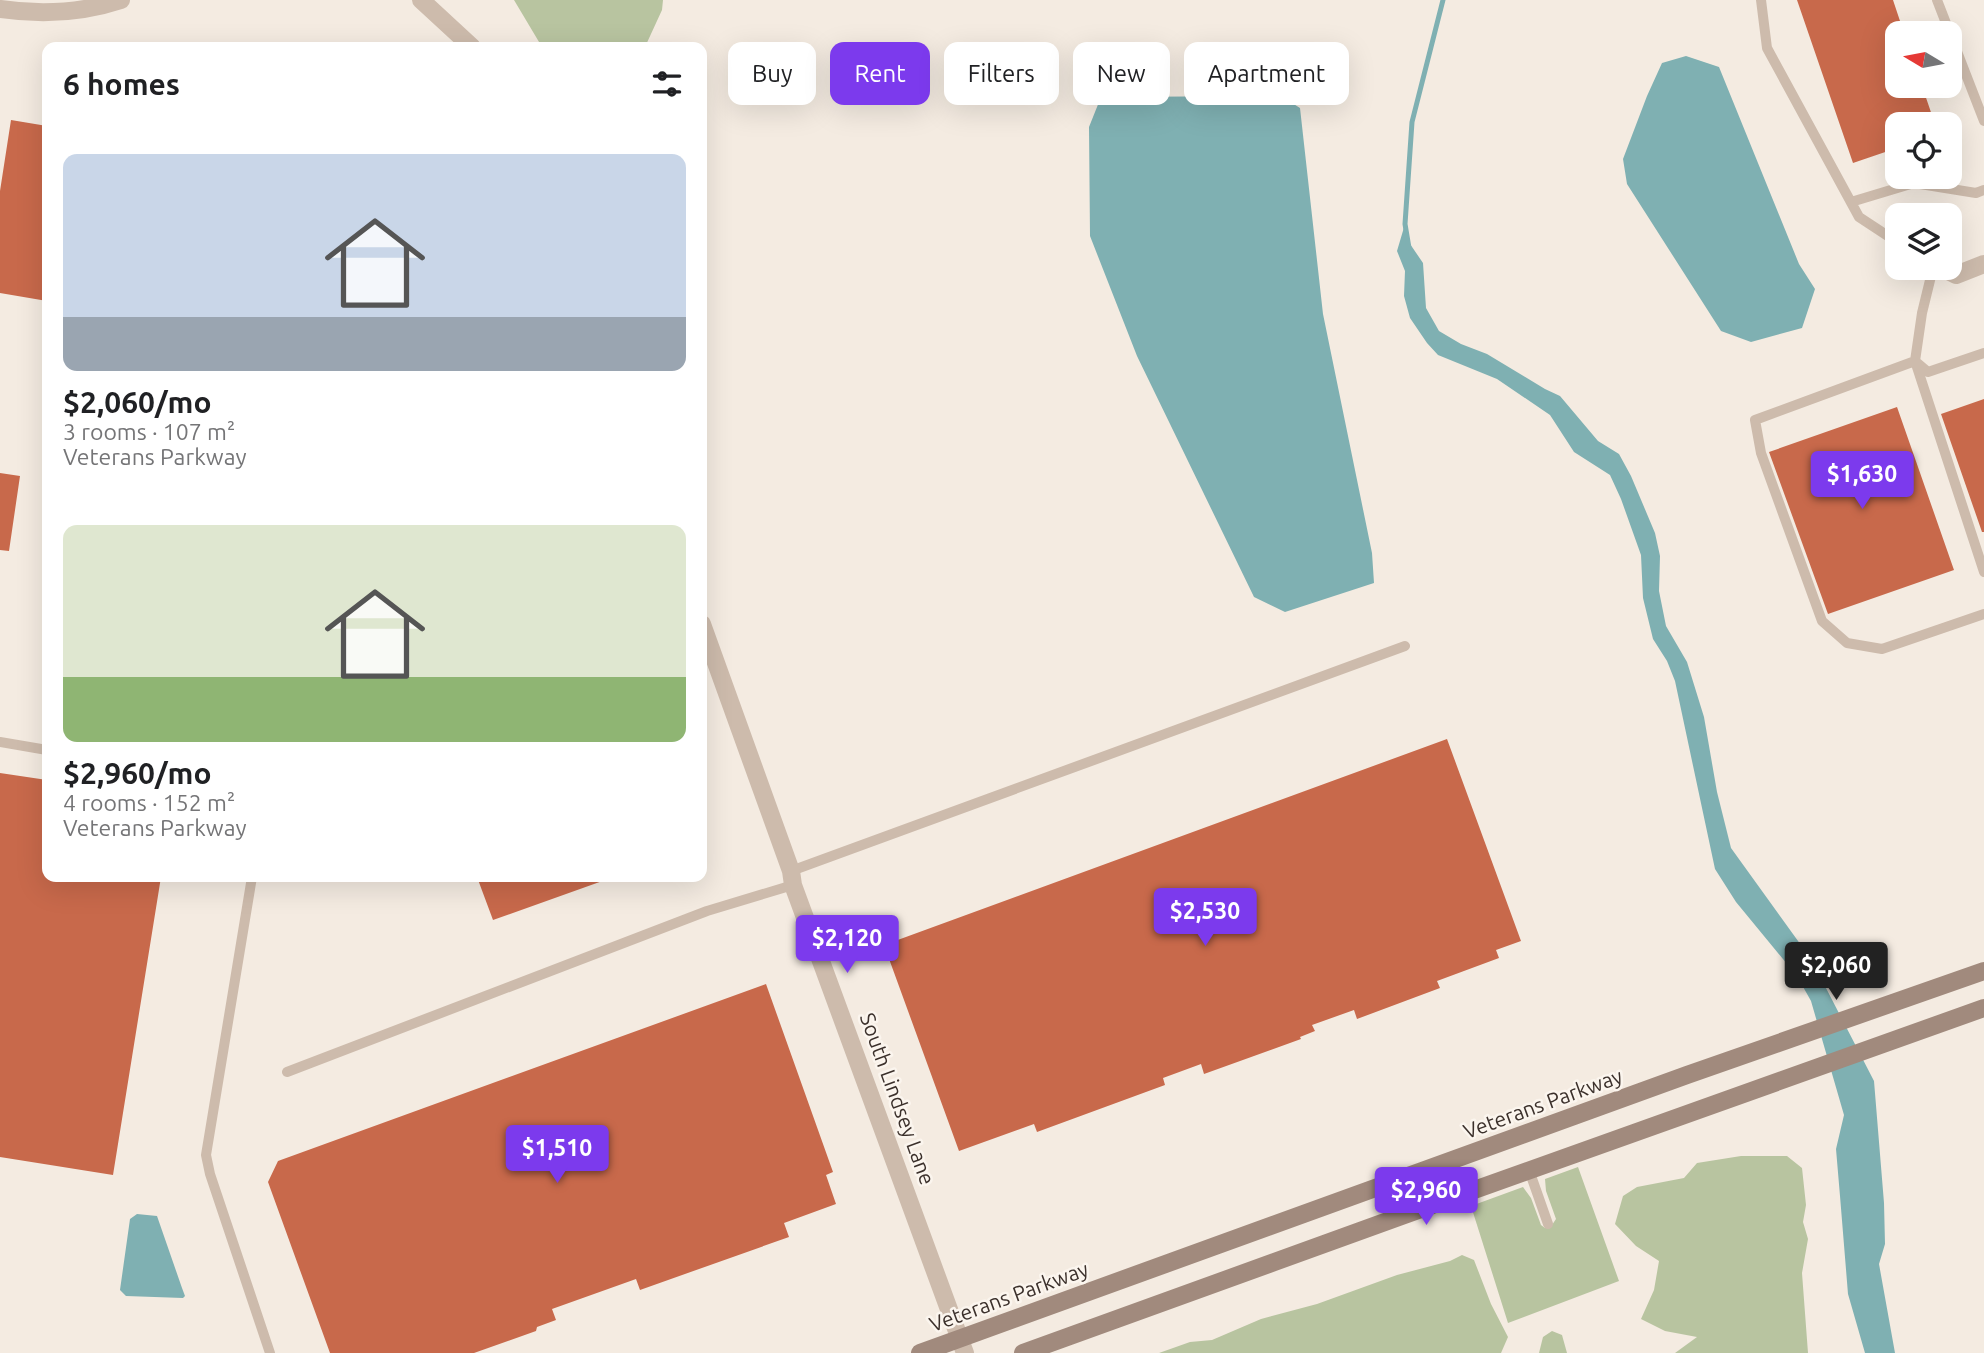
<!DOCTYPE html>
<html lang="en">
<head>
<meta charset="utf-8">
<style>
  :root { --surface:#fff; --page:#f6f6f6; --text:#202124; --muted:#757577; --accent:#7c3aed }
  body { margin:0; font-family:Ubuntu,sans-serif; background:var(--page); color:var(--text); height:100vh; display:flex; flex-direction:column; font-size:26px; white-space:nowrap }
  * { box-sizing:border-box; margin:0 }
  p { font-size:23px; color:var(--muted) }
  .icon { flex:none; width:38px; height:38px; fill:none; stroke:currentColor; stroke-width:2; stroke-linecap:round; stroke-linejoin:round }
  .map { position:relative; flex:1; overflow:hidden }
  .side { position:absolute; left:42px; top:42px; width:665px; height:840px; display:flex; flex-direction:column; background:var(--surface); border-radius:14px; box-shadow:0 7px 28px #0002 }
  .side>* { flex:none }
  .top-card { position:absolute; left:728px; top:42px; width:665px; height:63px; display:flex; gap:14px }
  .needle { width:46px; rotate:280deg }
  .fabs { position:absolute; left:1885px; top:21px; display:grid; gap:14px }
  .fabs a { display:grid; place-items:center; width:77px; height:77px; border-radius:14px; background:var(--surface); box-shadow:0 7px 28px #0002; font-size:35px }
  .price { position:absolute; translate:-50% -60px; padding:0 16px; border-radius:7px; background:var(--accent); color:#fff; font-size:23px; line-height:46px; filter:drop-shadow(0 2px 4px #0008) }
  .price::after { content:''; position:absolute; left:50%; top:42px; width:21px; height:16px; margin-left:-10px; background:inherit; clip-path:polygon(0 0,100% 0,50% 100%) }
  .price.active { background:#222; color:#fff }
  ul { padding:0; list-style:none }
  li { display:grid; align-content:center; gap:14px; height:371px; padding:0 21px }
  li span { display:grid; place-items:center; height:217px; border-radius:14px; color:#555 }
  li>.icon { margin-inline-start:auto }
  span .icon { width:126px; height:126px; fill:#fffc; stroke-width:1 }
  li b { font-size:30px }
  h2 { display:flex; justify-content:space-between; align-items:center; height:84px; padding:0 21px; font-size:30px }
  .tag { padding:0 24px; border-radius:14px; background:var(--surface); box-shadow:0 7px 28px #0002; font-size:24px; line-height:63px }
  .tag.active { background:var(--accent); color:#fff }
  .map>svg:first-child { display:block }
</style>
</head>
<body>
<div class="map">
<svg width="1984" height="1353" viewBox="0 0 1984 1353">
  <rect width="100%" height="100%" fill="#f4ebe1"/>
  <!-- green -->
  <path fill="#b8c4a0" d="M514,0H663L662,10L645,47H542Z
    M1741,1156H1787L1802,1168L1806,1205L1803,1222L1808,1239L1802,1273L1808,1353H1675L1697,1337L1665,1331L1641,1319L1654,1290L1659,1261L1636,1246L1615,1224L1623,1196L1637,1187L1684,1178L1697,1163Z
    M1578,1167L1619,1281L1508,1323L1471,1206L1523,1187L1531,1198L1541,1225L1545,1228L1552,1225L1556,1219L1546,1191L1545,1179Z
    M1462,1255L1474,1260L1491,1304L1508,1337L1501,1353H1159L1190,1342L1212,1340L1261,1319L1317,1304L1397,1275L1450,1261Z
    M1552,1331L1562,1335L1567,1353H1539L1543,1337Z"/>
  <!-- water -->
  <path fill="#7fb0b2" d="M1686,56L1719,67L1799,264L1815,289L1802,328L1751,342L1721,331L1627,184L1623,159L1647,96L1662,63Z
    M1281,96L1300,108L1323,314L1372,553L1374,583L1285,612L1254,597L1137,356L1090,236L1089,127L1101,97Z
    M1405,224L1408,241L1423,263L1426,308L1439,331L1461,344L1487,354L1545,389L1560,396L1598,441L1619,454L1631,476L1655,533L1660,556L1659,591L1666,626L1687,662L1704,717L1717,792L1731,848L1811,959L1874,1081L1884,1203L1885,1244L1879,1264L1895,1353H1865L1848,1294L1840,1196L1836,1149L1844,1115L1811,1001L1797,976L1736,902L1715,869L1675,681L1667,661L1653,639L1643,598L1641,555L1621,499L1610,475L1574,452L1550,415L1497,379L1438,355L1427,343L1410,318L1404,296L1405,271L1397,251Z
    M137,1214L157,1216L182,1288L185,1296L183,1298L126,1296L120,1290L130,1219Z"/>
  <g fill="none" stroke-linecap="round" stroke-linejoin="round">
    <!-- stream -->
    <path stroke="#7fb0b2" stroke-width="5" d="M1409,248L1405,224L1412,122L1443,0"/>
  </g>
  <!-- building -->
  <path fill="#c8694b" d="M1797,0H1893L1904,33H1897V86H1922L1935,124H1897V148L1853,163Z
    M11,120L47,126V301L0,293V191Z
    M1984,399V532H1982L1941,414Z
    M1897,407L1954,570L1828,614L1769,452Z
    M0,473L20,476L9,551L0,550Z
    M1447,739L1521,941L1496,950L1499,958L1437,981L1440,988L1357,1019L1354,1010L1312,1025L1315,1031L1300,1037L1301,1039L1204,1074L1201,1064L1163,1078L1165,1085L1037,1132L1034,1124L959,1151L884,945Z
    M0,773L47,780V877H161L113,1175L0,1157Z
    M477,877H608V879L493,920Z
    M766,984L833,1172L826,1175L836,1204L784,1223L789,1237L640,1290L636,1279L552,1309L556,1320L537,1327L536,1331L474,1353H330L268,1182L278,1161Z"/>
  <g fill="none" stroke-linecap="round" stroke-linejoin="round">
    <!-- service -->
    <path stroke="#cdbbac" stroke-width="10" d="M1761,0L1767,48L1859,217L1897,242
      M1937,0L1984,121
      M1851,202L1914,183L1976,193L1984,190
      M1933,268L1922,313L1915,361L1928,372L1984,353
      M1984,572L1915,361L1755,420L1761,453L1822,621L1847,643L1882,649L1984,614
      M0,742L47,750
      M791,871L1405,646
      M252,877L206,1155L210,1174L270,1353
      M287,1072L707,911L793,885
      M1529,1170L1548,1224"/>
    <!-- minor -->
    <path stroke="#cdbbac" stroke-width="18" d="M421,0L472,47
      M0,9C40,15 82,13 121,0
      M1942,268L1956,275L1984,264
      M702,624L791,871L793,885L965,1353"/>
    <!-- secondary -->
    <path stroke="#a18a7d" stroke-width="18" d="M920,1353L1687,1075L1984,971
      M1023,1353L1407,1214L1984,1008"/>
  </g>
  <g text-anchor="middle" stroke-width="5" stroke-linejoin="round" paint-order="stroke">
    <!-- street labels -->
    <g font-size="21" fill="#3b302b" stroke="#fbf5ee">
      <text transform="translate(897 1099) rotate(70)" y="7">South Lindsey Lane</text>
      <text transform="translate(1543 1104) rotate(-20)" y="7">Veterans Parkway</text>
      <text transform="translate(1009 1297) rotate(-20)" y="7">Veterans Parkway</text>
    </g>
  </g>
</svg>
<div class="fabs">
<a><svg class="needle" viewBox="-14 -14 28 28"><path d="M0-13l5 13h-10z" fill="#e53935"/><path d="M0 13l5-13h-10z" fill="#757577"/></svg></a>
<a><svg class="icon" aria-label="locate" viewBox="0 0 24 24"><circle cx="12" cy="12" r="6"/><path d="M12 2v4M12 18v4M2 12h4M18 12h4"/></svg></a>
<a><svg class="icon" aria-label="layers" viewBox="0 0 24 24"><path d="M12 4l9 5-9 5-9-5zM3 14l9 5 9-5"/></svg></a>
</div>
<b class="price" style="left:1862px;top:511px">$1,630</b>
<b class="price" style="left:1205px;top:948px">$2,530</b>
<b class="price" style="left:847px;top:975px">$2,120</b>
<b class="price active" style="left:1836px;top:1002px">$2,060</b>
<b class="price" style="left:557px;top:1185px">$1,510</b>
<b class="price" style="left:1426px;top:1227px">$2,960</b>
<div class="top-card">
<a class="tag">Buy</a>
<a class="tag active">Rent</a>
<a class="tag">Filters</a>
<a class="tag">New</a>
<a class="tag">Apartment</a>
</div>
<section class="side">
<h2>6 homes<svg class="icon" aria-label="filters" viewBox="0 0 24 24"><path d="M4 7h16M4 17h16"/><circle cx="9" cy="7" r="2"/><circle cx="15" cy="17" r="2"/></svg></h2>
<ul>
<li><span style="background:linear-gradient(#c9d6e8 75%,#9aa5b1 0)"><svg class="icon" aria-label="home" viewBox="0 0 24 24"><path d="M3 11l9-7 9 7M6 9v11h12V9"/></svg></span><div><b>$2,060/mo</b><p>3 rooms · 107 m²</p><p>Veterans Parkway</p></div></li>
<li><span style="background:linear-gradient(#dfe7d0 70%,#8fb573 0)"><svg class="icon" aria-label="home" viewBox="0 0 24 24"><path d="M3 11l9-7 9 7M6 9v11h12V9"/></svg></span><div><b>$2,960/mo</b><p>4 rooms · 152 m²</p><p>Veterans Parkway</p></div></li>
</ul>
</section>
</div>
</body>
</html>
